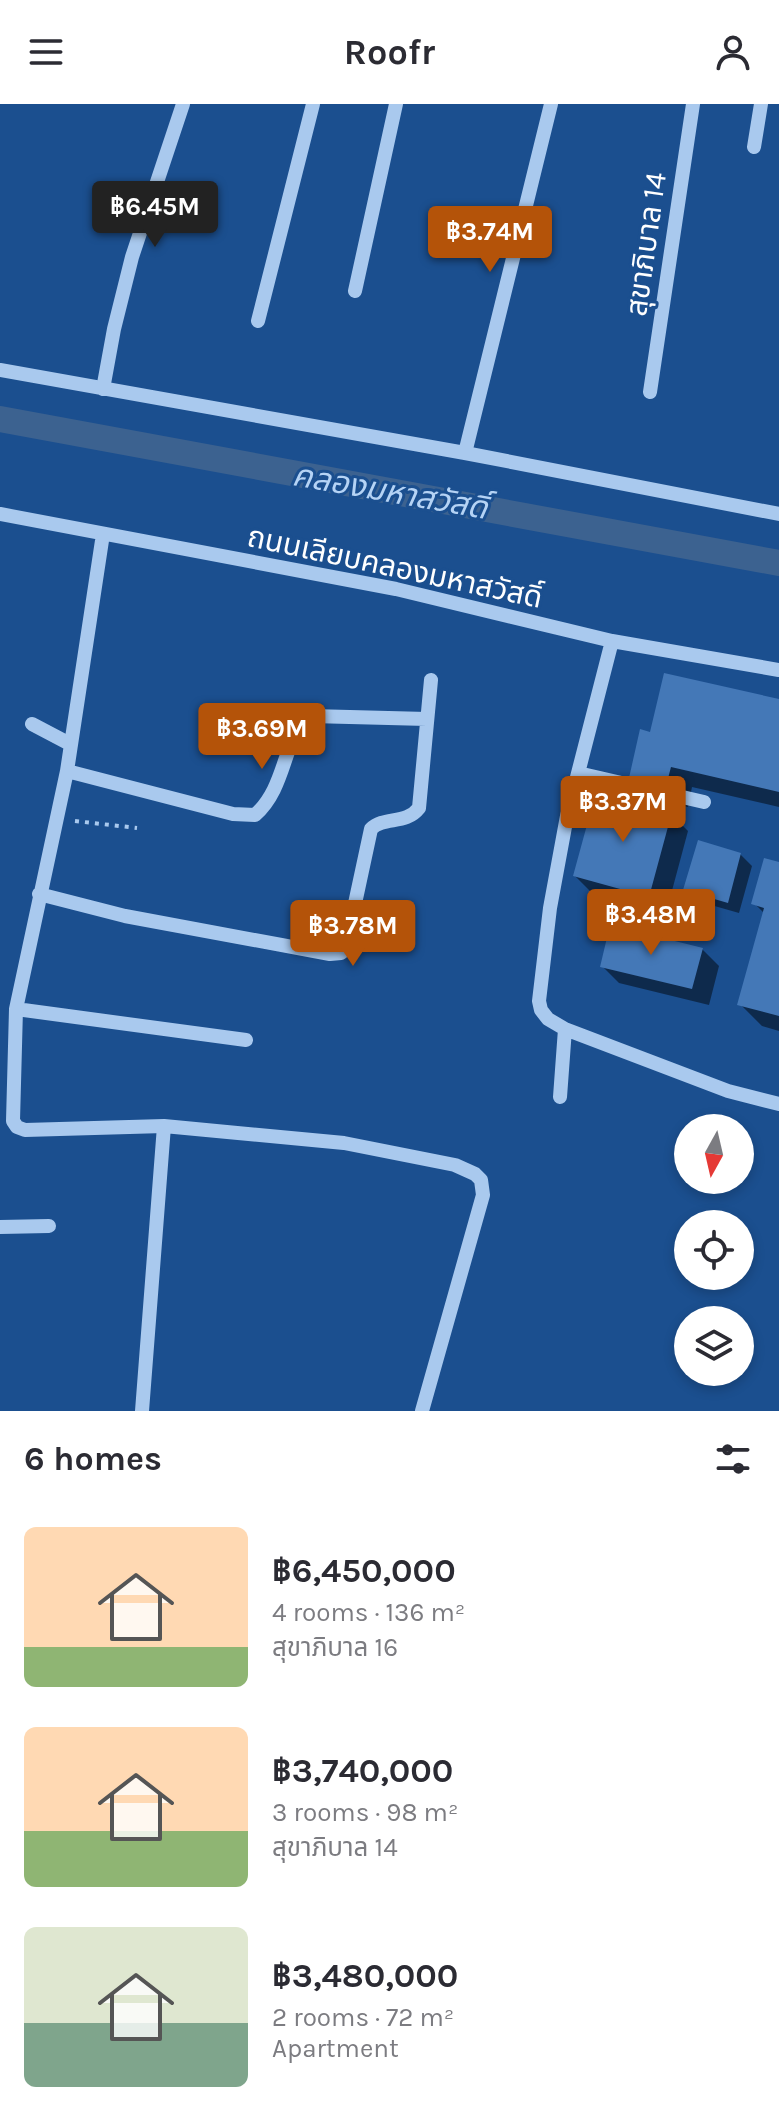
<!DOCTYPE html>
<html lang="en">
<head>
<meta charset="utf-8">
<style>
  :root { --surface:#fff; --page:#f7f7f7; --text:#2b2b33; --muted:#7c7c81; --accent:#b45309 }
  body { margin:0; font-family:Karla,"Noto Sans Thai",sans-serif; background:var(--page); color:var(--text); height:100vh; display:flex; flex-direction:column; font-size:30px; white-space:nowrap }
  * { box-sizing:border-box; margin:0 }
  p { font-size:26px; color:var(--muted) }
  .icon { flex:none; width:44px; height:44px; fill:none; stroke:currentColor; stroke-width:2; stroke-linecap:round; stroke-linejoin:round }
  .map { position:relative; height:1307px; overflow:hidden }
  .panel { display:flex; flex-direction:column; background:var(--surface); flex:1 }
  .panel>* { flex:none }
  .needle { width:52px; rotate:188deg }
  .buttons { position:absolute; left:674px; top:1010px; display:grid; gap:16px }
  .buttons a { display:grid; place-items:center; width:80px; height:80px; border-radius:50%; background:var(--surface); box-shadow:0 4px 12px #0003; font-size:40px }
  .price { position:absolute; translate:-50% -68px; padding:0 18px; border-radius:8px; background:var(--accent); color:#fff; font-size:26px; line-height:52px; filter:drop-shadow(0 2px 4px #0008) }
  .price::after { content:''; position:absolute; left:50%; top:48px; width:24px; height:18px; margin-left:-12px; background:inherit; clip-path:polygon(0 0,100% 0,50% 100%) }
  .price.on { background:#222; color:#fff }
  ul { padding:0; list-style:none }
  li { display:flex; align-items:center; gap:24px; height:200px; padding:0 24px }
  li span { display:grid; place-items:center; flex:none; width:224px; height:160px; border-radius:12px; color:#555 }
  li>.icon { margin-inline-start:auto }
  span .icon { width:96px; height:96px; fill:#fffc; stroke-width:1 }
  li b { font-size:34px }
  h2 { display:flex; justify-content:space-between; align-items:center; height:96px; padding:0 24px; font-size:34px }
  header { display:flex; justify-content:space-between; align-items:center; height:104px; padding:0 24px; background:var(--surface); font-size:36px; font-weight:700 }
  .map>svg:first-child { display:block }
</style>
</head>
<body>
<header><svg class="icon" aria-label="menu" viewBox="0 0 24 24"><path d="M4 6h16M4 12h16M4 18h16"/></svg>Roofr<svg class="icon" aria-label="person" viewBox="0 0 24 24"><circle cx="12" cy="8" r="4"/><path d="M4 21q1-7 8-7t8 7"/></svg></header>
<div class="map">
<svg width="779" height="1307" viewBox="0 0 779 1307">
  <rect width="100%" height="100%" fill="#1b4f8f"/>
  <!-- shadow -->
  <path fill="#0007" d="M779,597V703L692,683L688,703L653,695L631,673L651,630Z
    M671,710L688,727L666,809L592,789L575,772Z
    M740,750L752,762L739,809L697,797L686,786Z
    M779,760V927L762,922L740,900L765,810L754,799Z
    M702,845L719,862L709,901L619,879L602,862Z"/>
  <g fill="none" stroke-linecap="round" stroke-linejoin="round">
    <!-- canal -->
    <path stroke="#3c6290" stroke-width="26" d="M0,315L779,459"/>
  </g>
  <!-- building -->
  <path fill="#4478b7" d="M664,569L779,595V688L671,663L666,682L629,674L640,625L650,628Z
    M596,688L672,708L649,793L573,772Z
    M698,736L741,749L728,799L683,786Z
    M764,754L779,758V912L737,901L764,804L751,800Z
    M610,821L703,844L692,885L600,863Z"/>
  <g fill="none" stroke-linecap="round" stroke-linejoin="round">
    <!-- path -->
    <path stroke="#a9c9ee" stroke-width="4" stroke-dasharray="4 6" stroke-linecap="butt" d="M75,717L137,724"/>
    <!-- minor -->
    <path stroke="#a9c9ee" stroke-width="14" d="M754,43L761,0
      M355,187L396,0
      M258,217L313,0
      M0,266L465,349L779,410
      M103,285L114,225L132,153L183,0
      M650,288L693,0
      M465,349L551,0
      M0,410L396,485L612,537L779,566
      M103,430L67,667L16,905L13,1017L17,1023L25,1026L164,1022L344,1039L455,1061L475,1070L481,1076L483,1091L422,1307
      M612,537L567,712L550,804L539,897L541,906L548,915L565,925L728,987L779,1000
      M32,620L70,640
      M67,667L233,710L255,711C288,682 282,632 311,612L427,615
      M578,669L704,698
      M39,790L125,812L330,850L341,849L345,846L371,725C384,712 406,721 419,704L431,576
      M16,905L246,936
      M560,993L565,925
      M0,1123L49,1122
      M142,1307L164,1022"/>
  </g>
  <g text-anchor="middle" stroke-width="6" stroke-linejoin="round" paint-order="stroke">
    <!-- street labels -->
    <g font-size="30" fill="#fff" stroke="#1b4f8f">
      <text transform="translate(646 140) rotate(-82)" y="10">สุขาภิบาล 14</text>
      <text transform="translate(395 463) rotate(12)" y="10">ถนนเลียบคลองมหาสวัสดิ์</text>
    </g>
    <!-- water labels -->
    <g font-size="32" font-style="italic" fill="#b5d3f5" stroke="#1b4f8f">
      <text transform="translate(390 387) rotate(10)" y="11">คลองมหาสวัสดิ์</text>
    </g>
  </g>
</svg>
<div class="buttons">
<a><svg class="needle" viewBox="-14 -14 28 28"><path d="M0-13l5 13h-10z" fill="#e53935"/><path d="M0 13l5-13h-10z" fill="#7c7c81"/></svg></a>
<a><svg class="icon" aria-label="locate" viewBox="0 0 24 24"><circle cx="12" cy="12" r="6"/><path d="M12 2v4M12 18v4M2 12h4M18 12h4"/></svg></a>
<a><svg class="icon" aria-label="layers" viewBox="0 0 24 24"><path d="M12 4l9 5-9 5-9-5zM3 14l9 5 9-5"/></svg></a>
</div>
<b class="price on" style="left:155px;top:145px">฿6.45M</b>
<b class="price" style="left:490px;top:170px">฿3.74M</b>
<b class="price" style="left:262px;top:667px">฿3.69M</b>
<b class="price" style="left:623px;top:740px">฿3.37M</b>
<b class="price" style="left:651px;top:853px">฿3.48M</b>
<b class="price" style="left:353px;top:864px">฿3.78M</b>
</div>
<section class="panel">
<h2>6 homes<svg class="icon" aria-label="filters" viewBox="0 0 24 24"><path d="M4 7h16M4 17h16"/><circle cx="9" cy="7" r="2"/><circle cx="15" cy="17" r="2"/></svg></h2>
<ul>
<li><span style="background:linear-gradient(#ffd9b3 75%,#8fb573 0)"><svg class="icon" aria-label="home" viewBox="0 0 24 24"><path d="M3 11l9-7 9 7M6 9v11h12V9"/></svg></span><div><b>฿6,450,000</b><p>4 rooms · 136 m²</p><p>สุขาภิบาล 16</p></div></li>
<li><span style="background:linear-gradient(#ffd9b3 65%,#8fb573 0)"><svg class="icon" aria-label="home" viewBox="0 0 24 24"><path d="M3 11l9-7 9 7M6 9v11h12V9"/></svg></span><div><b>฿3,740,000</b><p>3 rooms · 98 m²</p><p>สุขาภิบาล 14</p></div></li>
<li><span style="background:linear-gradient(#dfe7d0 60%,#7fa58c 0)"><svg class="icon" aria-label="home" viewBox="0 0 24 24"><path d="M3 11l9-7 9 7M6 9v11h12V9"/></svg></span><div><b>฿3,480,000</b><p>2 rooms · 72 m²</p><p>Apartment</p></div></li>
</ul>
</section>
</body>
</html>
